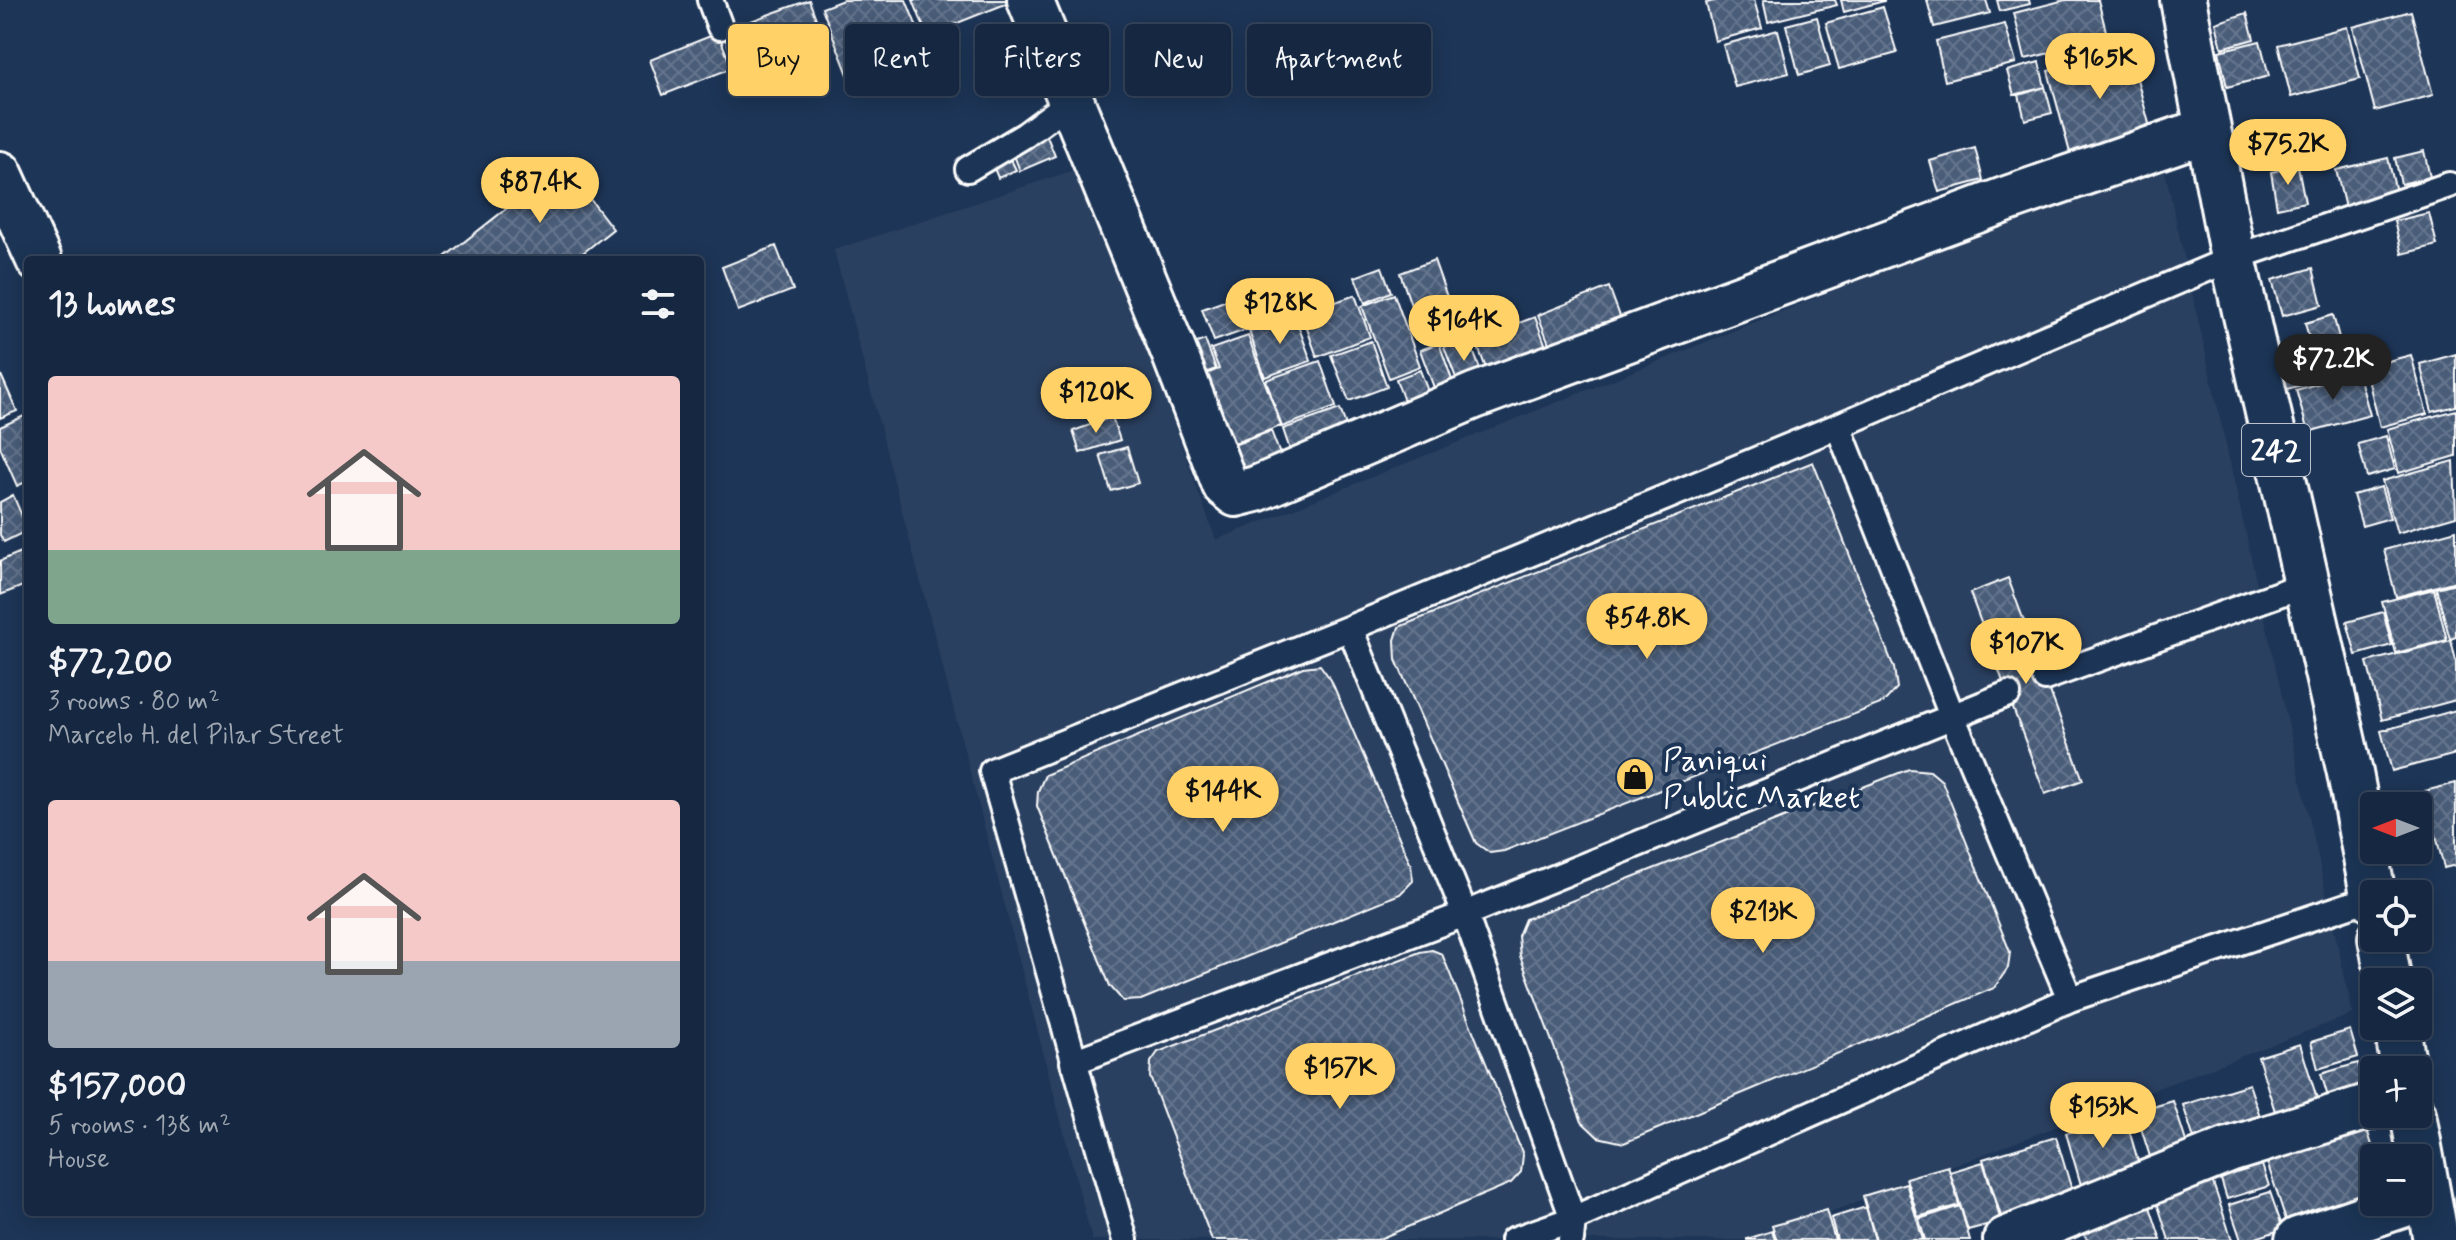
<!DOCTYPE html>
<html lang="en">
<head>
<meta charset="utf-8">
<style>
  :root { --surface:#162841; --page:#1f3048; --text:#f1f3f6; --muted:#9ea6b1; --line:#35445a; --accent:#ffd166 }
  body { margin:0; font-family:Mynerve,sans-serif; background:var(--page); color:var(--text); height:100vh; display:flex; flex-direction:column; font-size:30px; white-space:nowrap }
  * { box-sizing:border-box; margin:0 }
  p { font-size:26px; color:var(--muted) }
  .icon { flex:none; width:44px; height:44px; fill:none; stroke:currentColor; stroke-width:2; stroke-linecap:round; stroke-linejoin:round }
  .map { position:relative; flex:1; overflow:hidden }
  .side { position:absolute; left:24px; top:256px; width:680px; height:960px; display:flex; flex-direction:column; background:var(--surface); border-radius:8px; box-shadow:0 4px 20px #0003,0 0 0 2px var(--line) }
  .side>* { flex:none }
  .banner { position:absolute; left:728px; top:24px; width:760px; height:72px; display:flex; gap:16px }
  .needle { width:52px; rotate:270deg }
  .buttons { position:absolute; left:2360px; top:792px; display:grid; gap:16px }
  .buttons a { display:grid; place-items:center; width:72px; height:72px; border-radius:8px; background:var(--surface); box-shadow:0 4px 20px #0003,0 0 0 2px var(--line); font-size:40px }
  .price { position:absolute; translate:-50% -68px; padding:0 18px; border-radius:28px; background:var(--accent); color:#111; font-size:26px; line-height:52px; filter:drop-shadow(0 2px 4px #0008) }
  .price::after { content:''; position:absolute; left:50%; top:48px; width:24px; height:18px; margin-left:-12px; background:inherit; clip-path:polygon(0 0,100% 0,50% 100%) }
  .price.selected { background:#222; color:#fff }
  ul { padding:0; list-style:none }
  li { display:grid; align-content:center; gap:16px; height:424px; padding:0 24px }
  li span { display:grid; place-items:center; height:248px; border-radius:8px; color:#555 }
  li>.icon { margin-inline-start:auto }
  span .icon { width:144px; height:144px; fill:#fffc; stroke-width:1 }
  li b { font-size:34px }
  h2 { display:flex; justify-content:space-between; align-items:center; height:96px; padding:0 24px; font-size:34px }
  .tag { padding:0 28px; border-radius:8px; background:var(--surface); box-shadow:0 4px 20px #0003,0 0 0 2px var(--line); font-size:28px; line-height:72px }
  .tag.selected { background:var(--accent); color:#111 }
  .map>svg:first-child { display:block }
</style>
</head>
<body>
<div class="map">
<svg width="2456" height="1240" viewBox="0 0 2456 1240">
  <defs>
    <pattern id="building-cross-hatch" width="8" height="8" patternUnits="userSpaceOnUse" patternTransform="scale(2)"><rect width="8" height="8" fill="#4a5d79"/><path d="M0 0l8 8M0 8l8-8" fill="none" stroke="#65758d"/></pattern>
  </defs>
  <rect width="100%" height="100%" fill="#1d3557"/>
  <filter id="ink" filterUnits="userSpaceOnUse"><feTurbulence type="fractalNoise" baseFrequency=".0125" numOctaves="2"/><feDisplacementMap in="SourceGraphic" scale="16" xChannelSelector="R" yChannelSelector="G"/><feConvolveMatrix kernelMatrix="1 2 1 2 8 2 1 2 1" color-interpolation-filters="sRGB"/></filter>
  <g filter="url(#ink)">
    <!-- built -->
    <path fill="#2a4161" d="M2162,158L2353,1014L1758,1240H1092L834,250L1080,168L1216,540Z"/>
    <!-- building -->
    <path fill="url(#building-cross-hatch)" stroke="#fff" stroke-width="2" d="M809,0L824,40L738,73L723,31Z
      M843,0H906L925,47L849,77L822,8Z
      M913,0H1013V1L927,35Z
      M1718,0H1754L1762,28L1715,41L1706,3Z
      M1763,0H1835L1837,5L1768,22Z
      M1841,0H1884V1L1844,12Z
      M1927,0H1986L1990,13L1934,27Z
      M1997,0H2029L2030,4L2000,11Z
      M2065,0H2098L2108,39L2025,59L2014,13Z
      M1883,7L1897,53L1839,69L1826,23Z
      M2411,11L2433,95L2375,111L2353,27Z
      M2247,13L2254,39L2222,48L2216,23Z
      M1817,17L1830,66L1799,75L1786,25Z
      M2005,24L2016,63L1945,81L1936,41Z
      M2347,27L2360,79L2291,97L2278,45Z
      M1778,30L1789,73L1735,87L1723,45Z
      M718,33L732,68L663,95L650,60Z
      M2260,41L2269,76L2227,87L2219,51Z
      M2129,49L2151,131L2070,153L2048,71Z
      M2039,62L2045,87L2014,95L2007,71Z
      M2045,87L2052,113L2025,120L2019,95Z
      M1046,134L1055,156L1020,171L1012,150Z
      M1975,148L1983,180L1939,192L1930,161Z
      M2424,151L2430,177L2401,184L2395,158Z
      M1008,153L1016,170L998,178L991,161Z
      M2388,158L2397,196L2345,208L2336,170Z
      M563,164L613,229L574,260H441Z
      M2298,166L2305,202L2277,208L2271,172Z
      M2429,213L2437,245L2402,254L2394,221Z
      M776,246L793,290L738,311L722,267Z
      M1434,260L1459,331L1424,343L1400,273Z
      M1382,267L1391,292L1365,303L1355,277Z
      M2313,268L2322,305L2282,316L2272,280Z
      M1609,287L1621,319L1550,346L1538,315Z
      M1394,294L1420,366L1389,378L1362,306Z
      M1355,295L1370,337L1317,357L1302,314Z
      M1238,296L1249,329L1214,341L1202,309Z
      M1294,314L1311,361L1265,377L1249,331Z
      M2333,315L2342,349L2314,356L2305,323Z
      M1535,317L1550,357L1490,379L1475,339Z
      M1248,336L1281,426L1221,448L1196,378L1219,369L1211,349Z
      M1468,338L1484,379L1460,388L1444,347Z
      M1205,340L1216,369L1194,377L1183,348Z
      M1371,341L1387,387L1349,401L1331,355Z
      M1439,343L1457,394L1439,401L1420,350Z
      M2300,347L2309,383L2287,389L2278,354Z
      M2456,354V406L2432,412L2420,364Z
      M2411,355L2427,414L2380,427L2365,367Z
      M1320,361L1336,407L1282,427L1266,380Z
      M1420,370L1433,405L1409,415L1396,379Z
      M2358,372L2370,415L2308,432L2296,390Z
      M1,375L17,411L0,418V376Z
      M1100,389L1107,409L1084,417L1078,397Z
      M1340,409L1351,439L1293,459L1283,429Z
      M2456,410V456L2399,473L2387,429Z
      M24,416L28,424V481L17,486L0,447V427Z
      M1112,417L1120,440L1080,453L1073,431Z
      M1271,431L1284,465L1233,483L1220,450Z
      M2386,436L2395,469L2367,477L2358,444Z
      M1127,447L1138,483L1111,491L1100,455Z
      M2454,461L2456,516L2397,533L2382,481Z
      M1813,462L1894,668L1897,688L1883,703L1504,851L1490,853L1476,843L1396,660L1395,640L1399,627Z
      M2381,487L2390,518L2362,526L2353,495Z
      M13,495L28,530L4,542L0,535V502Z
      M2456,530V581L2396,597L2384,550Z
      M28,549V584L0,595V561Z
      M2008,578L2083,780L2045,794L1970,593Z
      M2456,583V637L2450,639L2436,588Z
      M2434,589L2447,640L2396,653L2382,602Z
      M2383,612L2392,645L2356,655L2347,622Z
      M2451,640L2456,661V700L2382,720L2367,662Z
      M1320,665L1331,680L1411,865L1413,881L1400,894L1141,1000L1123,1001L1110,986L1037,806L1038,791L1045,775L1303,667Z
      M2456,710V754L2392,771L2381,731Z
      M1909,769L1930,771L1942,781L2010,952L2008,968L1994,988L1624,1143L1598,1137L1582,1122L1520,956L1518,936L1525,919Z
      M2456,783V865L2444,868L2425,791Z
      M2413,798L2415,806H2393L2392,803Z
      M1432,950L1442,954L1523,1155L1521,1172L1511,1183L1377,1240H1212L1150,1077L1151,1062L1158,1052L1420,952Z
      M2350,1030L2358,1057L2318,1069L2311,1042Z
      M2300,1044L2320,1108L2278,1121L2258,1057Z
      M2358,1063L2367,1092L2330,1103L2321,1074Z
      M2249,1084L2263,1125L2196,1145L2183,1105Z
      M2173,1101L2189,1151L2152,1163L2136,1112Z
      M2125,1116L2140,1168L2081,1185L2066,1133Z
      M2365,1123L2376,1158H2374V1201L2289,1229L2265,1156Z
      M2056,1137L2077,1207L2005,1229L1983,1159Z
      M2257,1150L2269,1186L2227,1199L2216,1163Z
      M1983,1162L2001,1221L1968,1230L1950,1172Z
      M1948,1166L1959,1205L1918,1217L1906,1178Z
      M2209,1171L2232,1240H2169L2153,1190Z
      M1906,1183L1923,1240H1876L1863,1196Z
      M2270,1192L2283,1229L2250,1240H2241L2229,1205Z
      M2148,1201L2161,1240H2087L2081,1223Z
      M1960,1206L1970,1240H1925L1919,1219Z
      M1866,1207L1875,1240H1837L1831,1218Z
      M1826,1210L1835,1240H1777L1772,1226Z
      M1772,1231L1775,1240H1747V1239Z"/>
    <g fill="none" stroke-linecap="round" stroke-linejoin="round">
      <defs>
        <path id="service" d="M710,0L720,27
          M968,169L1025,135L1071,101
          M1838,426L1952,716L2070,999
          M1350,628L1465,914L1573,1219L1571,1240
          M2045,678L2306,584
          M1073,1062L1465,914L2008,694
          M1125,1240L992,771L1350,628L1838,426L2233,258L2449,185
          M1513,1240L1573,1219L2070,999L2373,897"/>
        <path id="minor" d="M1030,0L1175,355L1225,485L1236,494L1256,489L1474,396L2010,198L2207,130
          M0,174L39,260
          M2006,1240L2229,1150L2374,1105
          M2298,1240L2411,1202"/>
        <path id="primary" d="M2183,0L2233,258L2350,773L2374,900
          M2381,938L2389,982
          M2397,1026L2404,1070
          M2413,1114L2436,1240"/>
      </defs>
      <!-- service casing -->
      <use href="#service" stroke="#fff" stroke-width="30"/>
      <!-- minor casing -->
      <use href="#minor" stroke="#fff" stroke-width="50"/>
      <!-- primary casing -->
      <use href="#primary" stroke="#fff" stroke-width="50"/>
      <!-- service -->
      <use href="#service" stroke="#1d3557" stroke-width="24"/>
      <!-- minor -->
      <use href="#minor" stroke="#1d3557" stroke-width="44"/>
      <!-- primary -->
      <use href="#primary" stroke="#1d3557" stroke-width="44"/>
    </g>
  </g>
  <!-- icons -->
  <defs>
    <symbol id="shop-disc" viewBox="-11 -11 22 22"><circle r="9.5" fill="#ffd166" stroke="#1d3557"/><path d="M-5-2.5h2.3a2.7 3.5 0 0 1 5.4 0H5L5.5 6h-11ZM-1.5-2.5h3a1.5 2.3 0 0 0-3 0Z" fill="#111"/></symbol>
  </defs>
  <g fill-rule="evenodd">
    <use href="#shop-disc" x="1613" y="755" width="44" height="44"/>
  </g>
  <g text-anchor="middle" stroke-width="8" stroke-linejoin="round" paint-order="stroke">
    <!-- shield labels -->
    <rect fill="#1d3557" stroke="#bbc2cd" stroke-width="2" x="2242" y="424" width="68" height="52" rx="6"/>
    <g font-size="30" font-weight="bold" fill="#fff">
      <text x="2276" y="460">242</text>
    </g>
    <!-- poi labels -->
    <g font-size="32" fill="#fff" stroke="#1d3557" text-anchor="start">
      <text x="1663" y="770">Paniqui<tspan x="1663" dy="37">Public Market</tspan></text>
    </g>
  </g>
</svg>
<div class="buttons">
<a><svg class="needle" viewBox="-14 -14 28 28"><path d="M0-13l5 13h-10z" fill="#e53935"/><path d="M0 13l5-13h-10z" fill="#9ea6b1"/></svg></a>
<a><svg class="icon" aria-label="locate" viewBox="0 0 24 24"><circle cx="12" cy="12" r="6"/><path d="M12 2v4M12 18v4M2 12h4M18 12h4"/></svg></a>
<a><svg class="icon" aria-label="layers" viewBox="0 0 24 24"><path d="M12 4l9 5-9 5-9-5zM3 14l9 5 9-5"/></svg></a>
<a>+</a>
<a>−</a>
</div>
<b class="price" style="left:2100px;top:101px">$165K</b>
<b class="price" style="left:2288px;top:187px">$75.2K</b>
<b class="price" style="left:540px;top:225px">$87.4K</b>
<b class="price" style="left:1280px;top:346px">$128K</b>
<b class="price" style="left:1464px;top:363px">$164K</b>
<b class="price selected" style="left:2333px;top:402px">$72.2K</b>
<b class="price" style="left:1096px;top:435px">$120K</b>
<b class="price" style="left:1647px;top:661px">$54.8K</b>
<b class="price" style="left:2026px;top:686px">$107K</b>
<b class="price" style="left:1223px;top:834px">$144K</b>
<b class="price" style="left:1763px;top:955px">$213K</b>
<b class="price" style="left:1340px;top:1111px">$157K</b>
<b class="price" style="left:2103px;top:1150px">$153K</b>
<div class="banner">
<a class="tag selected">Buy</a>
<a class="tag">Rent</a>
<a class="tag">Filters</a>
<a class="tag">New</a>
<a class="tag">Apartment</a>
</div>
<section class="side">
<h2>13 homes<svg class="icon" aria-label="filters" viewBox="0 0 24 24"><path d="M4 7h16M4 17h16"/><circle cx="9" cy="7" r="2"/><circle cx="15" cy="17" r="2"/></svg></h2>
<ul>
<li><span style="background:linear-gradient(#f6c9c9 70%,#7fa58c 0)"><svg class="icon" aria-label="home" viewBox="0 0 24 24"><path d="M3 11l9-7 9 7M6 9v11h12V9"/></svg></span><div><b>$72,200</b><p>3 rooms · 80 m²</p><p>Marcelo H. del Pilar Street</p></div></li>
<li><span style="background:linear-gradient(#f6c9c9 65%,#9aa5b1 0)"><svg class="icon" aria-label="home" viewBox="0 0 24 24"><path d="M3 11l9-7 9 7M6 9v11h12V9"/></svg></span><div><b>$157,000</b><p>5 rooms · 138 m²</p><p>House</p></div></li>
</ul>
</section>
</div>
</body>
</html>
